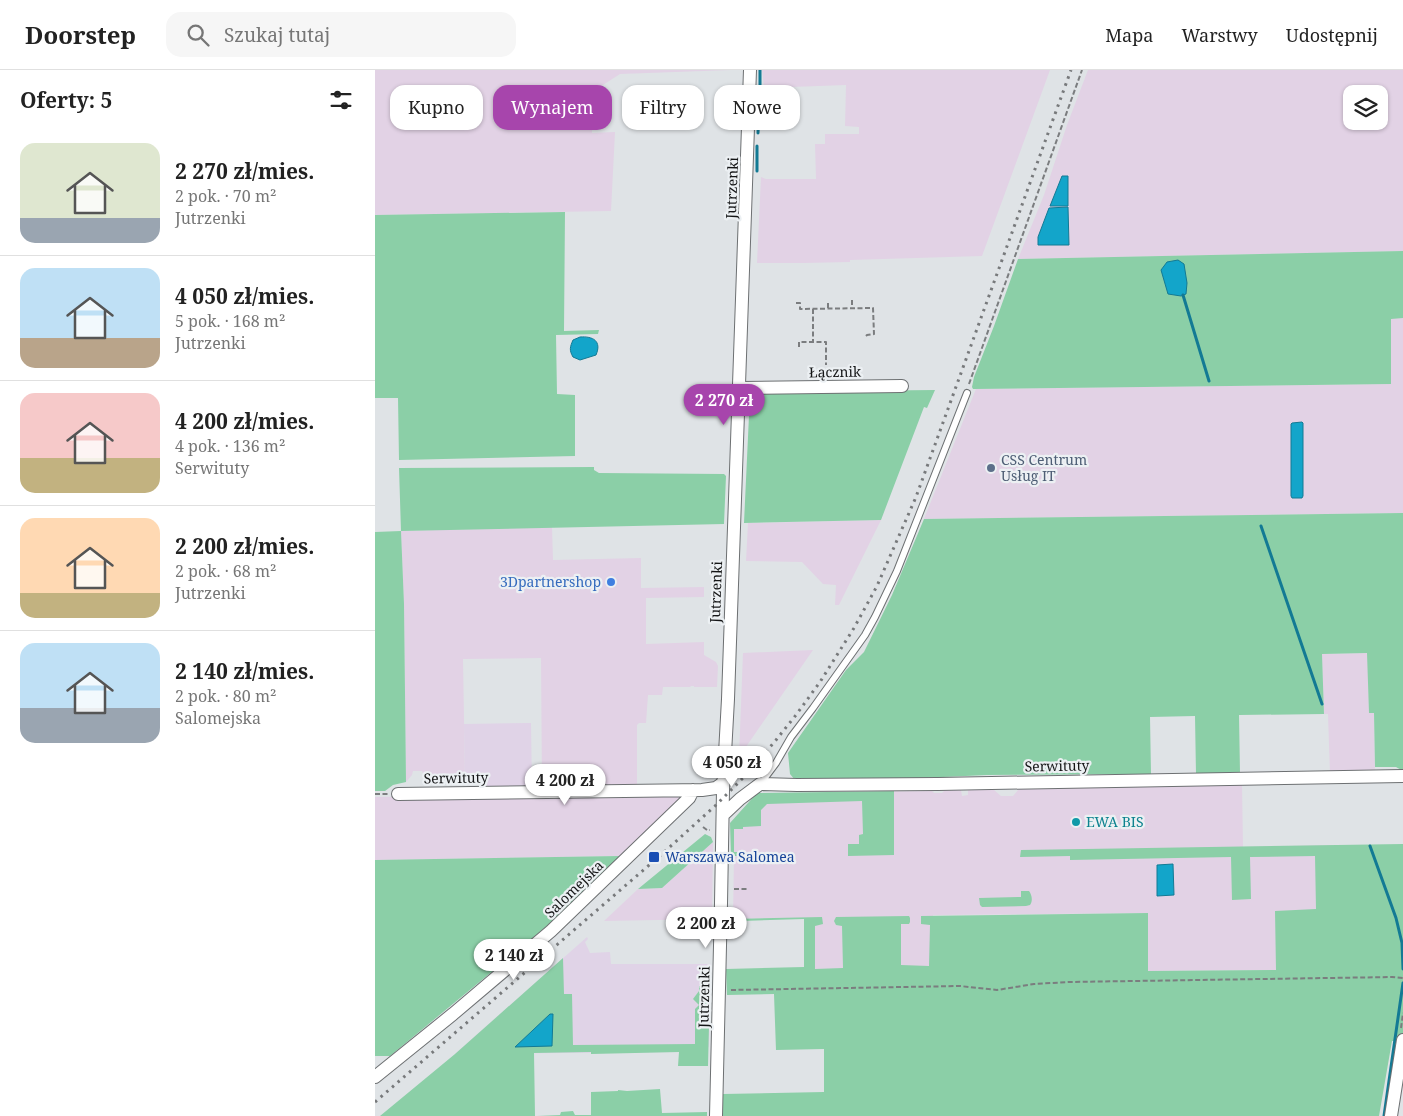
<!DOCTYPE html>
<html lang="pl">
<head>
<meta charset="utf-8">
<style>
  :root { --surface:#fff; --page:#f6f6f6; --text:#222; --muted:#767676; --line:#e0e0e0; --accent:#a745ac }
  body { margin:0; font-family:"Noto Serif",serif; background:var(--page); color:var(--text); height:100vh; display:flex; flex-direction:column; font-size:19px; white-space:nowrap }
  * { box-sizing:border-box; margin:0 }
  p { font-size:16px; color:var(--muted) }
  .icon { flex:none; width:28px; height:28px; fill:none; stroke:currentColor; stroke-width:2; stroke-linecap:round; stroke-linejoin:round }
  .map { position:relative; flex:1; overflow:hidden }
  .side { display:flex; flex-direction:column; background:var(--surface); width:375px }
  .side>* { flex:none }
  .banner { position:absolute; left:15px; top:15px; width:475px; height:45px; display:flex; gap:10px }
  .controls { position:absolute; left:968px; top:15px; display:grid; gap:10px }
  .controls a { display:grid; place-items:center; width:45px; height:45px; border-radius:10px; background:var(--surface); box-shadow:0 1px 4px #0004; font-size:25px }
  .price { position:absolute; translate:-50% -42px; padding:0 11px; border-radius:18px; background:#fff; color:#222; font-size:16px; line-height:32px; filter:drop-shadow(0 1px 2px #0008) }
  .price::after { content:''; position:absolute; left:50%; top:30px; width:15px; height:11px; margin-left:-8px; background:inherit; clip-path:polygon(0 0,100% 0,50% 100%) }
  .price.selected { background:var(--accent); color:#fff }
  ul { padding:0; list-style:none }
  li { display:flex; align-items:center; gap:15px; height:125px; padding:0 20px }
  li+li { border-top:1px solid var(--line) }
  li span { display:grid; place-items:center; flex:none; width:140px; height:100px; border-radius:15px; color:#555 }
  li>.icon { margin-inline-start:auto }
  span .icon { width:60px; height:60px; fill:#fffc; stroke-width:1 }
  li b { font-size:21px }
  h2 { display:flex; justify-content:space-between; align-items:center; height:60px; padding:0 20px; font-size:21px }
  .tag { padding:0 18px; border-radius:15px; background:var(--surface); box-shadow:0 1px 4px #0004; font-size:18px; line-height:45px }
  .tag.selected { background:var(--accent); color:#fff }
  header { display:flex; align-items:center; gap:30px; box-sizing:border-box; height:70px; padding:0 25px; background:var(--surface); border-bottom:1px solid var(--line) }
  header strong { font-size:24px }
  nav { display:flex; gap:28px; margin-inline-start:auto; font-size:18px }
  .search { width:350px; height:45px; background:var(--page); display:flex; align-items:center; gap:12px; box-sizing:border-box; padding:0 18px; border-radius:15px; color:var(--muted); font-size:19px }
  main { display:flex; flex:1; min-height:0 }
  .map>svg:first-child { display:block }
</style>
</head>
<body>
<header>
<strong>Doorstep</strong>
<div class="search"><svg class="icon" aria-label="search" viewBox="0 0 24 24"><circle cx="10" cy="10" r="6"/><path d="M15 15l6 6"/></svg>Szukaj tutaj</div>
<nav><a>Mapa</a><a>Warstwy</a><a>Udostępnij</a></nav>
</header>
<main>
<section class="side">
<h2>Oferty: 5<svg class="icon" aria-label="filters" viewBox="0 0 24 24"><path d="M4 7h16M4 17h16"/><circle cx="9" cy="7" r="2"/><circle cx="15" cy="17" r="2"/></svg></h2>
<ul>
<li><span style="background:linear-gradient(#dfe7d0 75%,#9aa5b1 0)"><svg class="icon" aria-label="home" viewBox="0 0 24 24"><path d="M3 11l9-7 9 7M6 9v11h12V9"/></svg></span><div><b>2 270 zł/mies.</b><p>2 pok. · 70 m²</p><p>Jutrzenki</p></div></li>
<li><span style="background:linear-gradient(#bfe0f5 70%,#b9a48a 0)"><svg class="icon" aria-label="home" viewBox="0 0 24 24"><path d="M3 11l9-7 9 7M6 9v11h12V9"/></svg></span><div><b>4 050 zł/mies.</b><p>5 pok. · 168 m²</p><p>Jutrzenki</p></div></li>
<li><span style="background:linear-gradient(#f6c9c9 65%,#c2b280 0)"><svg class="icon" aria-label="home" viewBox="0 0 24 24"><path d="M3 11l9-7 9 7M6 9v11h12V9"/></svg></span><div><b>4 200 zł/mies.</b><p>4 pok. · 136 m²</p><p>Serwituty</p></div></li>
<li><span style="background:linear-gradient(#ffd9b3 75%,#c2b280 0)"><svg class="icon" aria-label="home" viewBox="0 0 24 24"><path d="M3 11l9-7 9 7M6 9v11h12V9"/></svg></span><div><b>2 200 zł/mies.</b><p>2 pok. · 68 m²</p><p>Jutrzenki</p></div></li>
<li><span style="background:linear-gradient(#bfe0f5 65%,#9aa5b1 0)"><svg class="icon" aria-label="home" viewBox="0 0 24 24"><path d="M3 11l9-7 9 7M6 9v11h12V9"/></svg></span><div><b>2 140 zł/mies.</b><p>2 pok. · 80 m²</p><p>Salomejska</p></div></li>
</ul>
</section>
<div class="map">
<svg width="1028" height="1046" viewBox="0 0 1028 1046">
  <rect width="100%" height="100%" fill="#dfe3e6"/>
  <!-- commercial -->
  <path fill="#e2d2e5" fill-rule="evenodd" d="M0,0H356L245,4L217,22V63L240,62L236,141L0,145Z
    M387,0H675L607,186L475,190V192L429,193H382L386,107L391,109H441L440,74H450V64H484V57L470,56L471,15L389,18Z
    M713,0H1028V181L643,189L669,125L692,55ZM976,24H1004V51H976Z
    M1016,248H1028V443L549,449L601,319L1016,314Z
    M506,450L464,535H460L461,515L448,514L427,492L371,491L373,453Z
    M177,457L178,490L266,488V518L329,517V527L271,528V574L329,572V585L341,592L343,596L342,617H319V616H316L315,617H288L287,625H273L271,653H264L262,655V717L167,718L166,588L88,589L90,709L51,710L47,701H38L37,705L31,712L29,534L26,461Z
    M438,580L364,687L368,583Z
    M993,583L994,643H999L1000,703L955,704L953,644H949L947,584Z
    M867,715L868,777L957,775L959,840L901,900L773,901L772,843L558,845L559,904L429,905V848L358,849L359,786V784H356L355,753L382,723L557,721L559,723H567L570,720H586L587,726L593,725V720H619L626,726H638L644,719Z
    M307,724V728L245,786L0,790V727L173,725L175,728Z
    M338,772L337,849L229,851L263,819L287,818Z"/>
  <!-- industrial -->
  <path fill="#e0d3e7" d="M156,653L157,719H113L101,709H90L89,654Z
    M212,867L213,869L210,872L215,883L235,882L236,894H336L334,977L304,982L80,984Z"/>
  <!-- green -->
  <path fill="#8bcfa7" d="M190,142L189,261L224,260L223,264L181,265L182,324L200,325V386L24,390L23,328H0V145Z
    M1028,181V248L1016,249V314L598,319L597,317L599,307L619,256L643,189Z
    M560,320L552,338L549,337L506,450L369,453L375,324L463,321Z
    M219,397V400L224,403L349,404L351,406L349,454L26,461L29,534L31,712L18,715L10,721H0V462L26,461L24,398Z
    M1028,443V701L1021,697H1000L999,643H994L992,583L947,584L949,644L864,645L865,703L821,704L820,646L775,647L776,704L612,705L480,711L420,710L415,704L413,683L471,600L489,582L517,525L549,449Z
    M519,721V785L473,786V774H484V765L488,764L487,731L392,734L386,740V756L368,757V759H359V782H368V786H359V784H356L355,753L382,723Z
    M330,764L336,767L338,772L287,818L263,819Z
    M1028,774V966L1024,971H1017L1004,1046H348V1024L449,1022V979L401,980L399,924L352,925L351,899L429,897V849L366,851L358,855V849L447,847L448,854L440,856V899L468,898L467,856L461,855L459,851L461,847L534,846L535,848V852L534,854H526V895L554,896L555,855L546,854V846L773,843V901L901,900L900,841L941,839L940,786L875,787L876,829L857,830L856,787L695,790V786L645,787L646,780Z
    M245,786L201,832L15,986H0V790Z
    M646,821H654C657,825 658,831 655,835L651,836L607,837L605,835L604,828L646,827Z
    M188,888L189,924H197L198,975L320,974V939L324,935L318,929L324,921V916L335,915L333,996H303L304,982L216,984V982L159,983L160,1046H5L80,984Z
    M285,1019L287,1043L332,1042V1046H162L185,1045L186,1042L198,1041L200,1045H216V1022L243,1021V1020L252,1021Z"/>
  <!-- water -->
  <path fill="#13a5ca" stroke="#137a94" d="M687,106H693V136H675Z
    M693,137L694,175H663V167L674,138Z
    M803,190L809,194L812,213L811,224L806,226L793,224L786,200L792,192Z
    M205,267C218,266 227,271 221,285L205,290L198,287C194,280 195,277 198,270Z
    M927,352L928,353V426L927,428H917L916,426V354L917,353Z
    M798,794L799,825L782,826V795Z
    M175,944H178L177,976L140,977Z"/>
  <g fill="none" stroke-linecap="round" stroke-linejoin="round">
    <!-- stream -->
    <path stroke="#137a94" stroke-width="3" d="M385,24V0
      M383,63L384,39
      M382,101V76
      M808,225L834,311
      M886,456L947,634
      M995,776L1021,848L1027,873L1028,899
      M1009,1046L1028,913"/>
    <defs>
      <path id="service" d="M386,713L401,693L416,667L438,638L490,565L500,547L522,501L592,323"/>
      <path id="minor" d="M365,318L527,316
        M23,724L327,720L341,718L348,713
        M348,745L365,729L385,714L422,715L563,714L1028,706
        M0,1007L78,944L176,861L314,728L318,720
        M341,1046L346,833L348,720L353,629L375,0
        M1016,1046L1028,970"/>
    </defs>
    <!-- service casing -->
    <use href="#service" stroke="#6d7072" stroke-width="8"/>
    <!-- minor casing -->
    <use href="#minor" stroke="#6d7072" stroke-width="14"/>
    <!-- path -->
    <path stroke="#7b7d7f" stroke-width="2" stroke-dasharray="5 2.5" stroke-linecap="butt" d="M477,230V238
      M421,233H425V239L498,238L499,264L492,265L490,267
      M453,238V231
      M438,239V272
      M424,277V272H451V295
      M594,314L707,0
      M0,724H13
      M328,757L332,760H335
      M359,819H374
      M356,920L585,916L622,920L659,914L694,912L1017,907L1028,908
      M1026,958L1028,943"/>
    <!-- service -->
    <use href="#service" stroke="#fff" stroke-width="6"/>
    <!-- minor -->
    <use href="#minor" stroke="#fff" stroke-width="12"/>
    <!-- rail -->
    <path stroke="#77797b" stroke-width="3" stroke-dasharray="2.5 5" stroke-linecap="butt" d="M0,1032L287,784L340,736L374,702L401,670L421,645L445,612L479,558L502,516L541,427L696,0"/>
  </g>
  <!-- markers -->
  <circle fill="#5c6f8a" stroke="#ecf0f3" stroke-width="2" cx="616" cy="398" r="5"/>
  <circle fill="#3f7fe0" stroke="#ecf0f3" stroke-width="2" cx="236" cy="512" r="5"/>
  <circle fill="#0f9aa8" stroke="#ecf0f3" stroke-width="2" cx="701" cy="752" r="5"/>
  <rect fill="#1a4fb4" stroke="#ecf0f3" stroke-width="2" x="273" y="781" width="12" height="12" rx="2.5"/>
  <g text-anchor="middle" stroke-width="4.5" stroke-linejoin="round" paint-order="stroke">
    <!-- street labels -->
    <g font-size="14" fill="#141516" stroke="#ecf0f3">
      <text transform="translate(357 118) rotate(-88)" y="5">Jutrzenki</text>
      <text transform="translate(460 302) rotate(-1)" y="5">Łącznik</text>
      <text transform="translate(341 522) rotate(-88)" y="5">Jutrzenki</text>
      <text transform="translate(682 696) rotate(-1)" y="5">Serwituty</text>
      <text transform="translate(81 708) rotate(-1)" y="5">Serwituty</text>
      <text transform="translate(199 819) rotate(-44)" y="5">Salomejska</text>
      <text transform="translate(329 927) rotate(-89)" y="5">Jutrzenki</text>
    </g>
    <!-- service labels -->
    <g font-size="14" fill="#4e5e75" stroke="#ecf0f3" text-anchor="start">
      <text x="626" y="395">CSS Centrum<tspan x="626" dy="16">Usług IT</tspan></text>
    </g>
    <!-- shop labels -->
    <g font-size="14" fill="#366cbe" stroke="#ecf0f3" text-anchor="end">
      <text x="226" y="517">3Dpartnershop</text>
    </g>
    <!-- culture labels -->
    <g font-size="14" fill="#0d838f" stroke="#ecf0f3" text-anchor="start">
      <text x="711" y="757">EWA BIS</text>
    </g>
    <!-- transit labels -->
    <g font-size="14" fill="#164399" stroke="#ecf0f3" text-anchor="start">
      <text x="290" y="792">Warszawa Salomea</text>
    </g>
  </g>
</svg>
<div class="controls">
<a><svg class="icon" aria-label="layers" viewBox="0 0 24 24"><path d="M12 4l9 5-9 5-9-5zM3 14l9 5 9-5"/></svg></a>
</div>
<b class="price selected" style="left:349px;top:356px">2 270 zł</b>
<b class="price" style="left:357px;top:718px">4 050 zł</b>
<b class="price" style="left:190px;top:736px">4 200 zł</b>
<b class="price" style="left:331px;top:879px">2 200 zł</b>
<b class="price" style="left:139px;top:911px">2 140 zł</b>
<div class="banner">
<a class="tag">Kupno</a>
<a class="tag selected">Wynajem</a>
<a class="tag">Filtry</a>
<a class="tag">Nowe</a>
</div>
</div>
</main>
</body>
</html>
